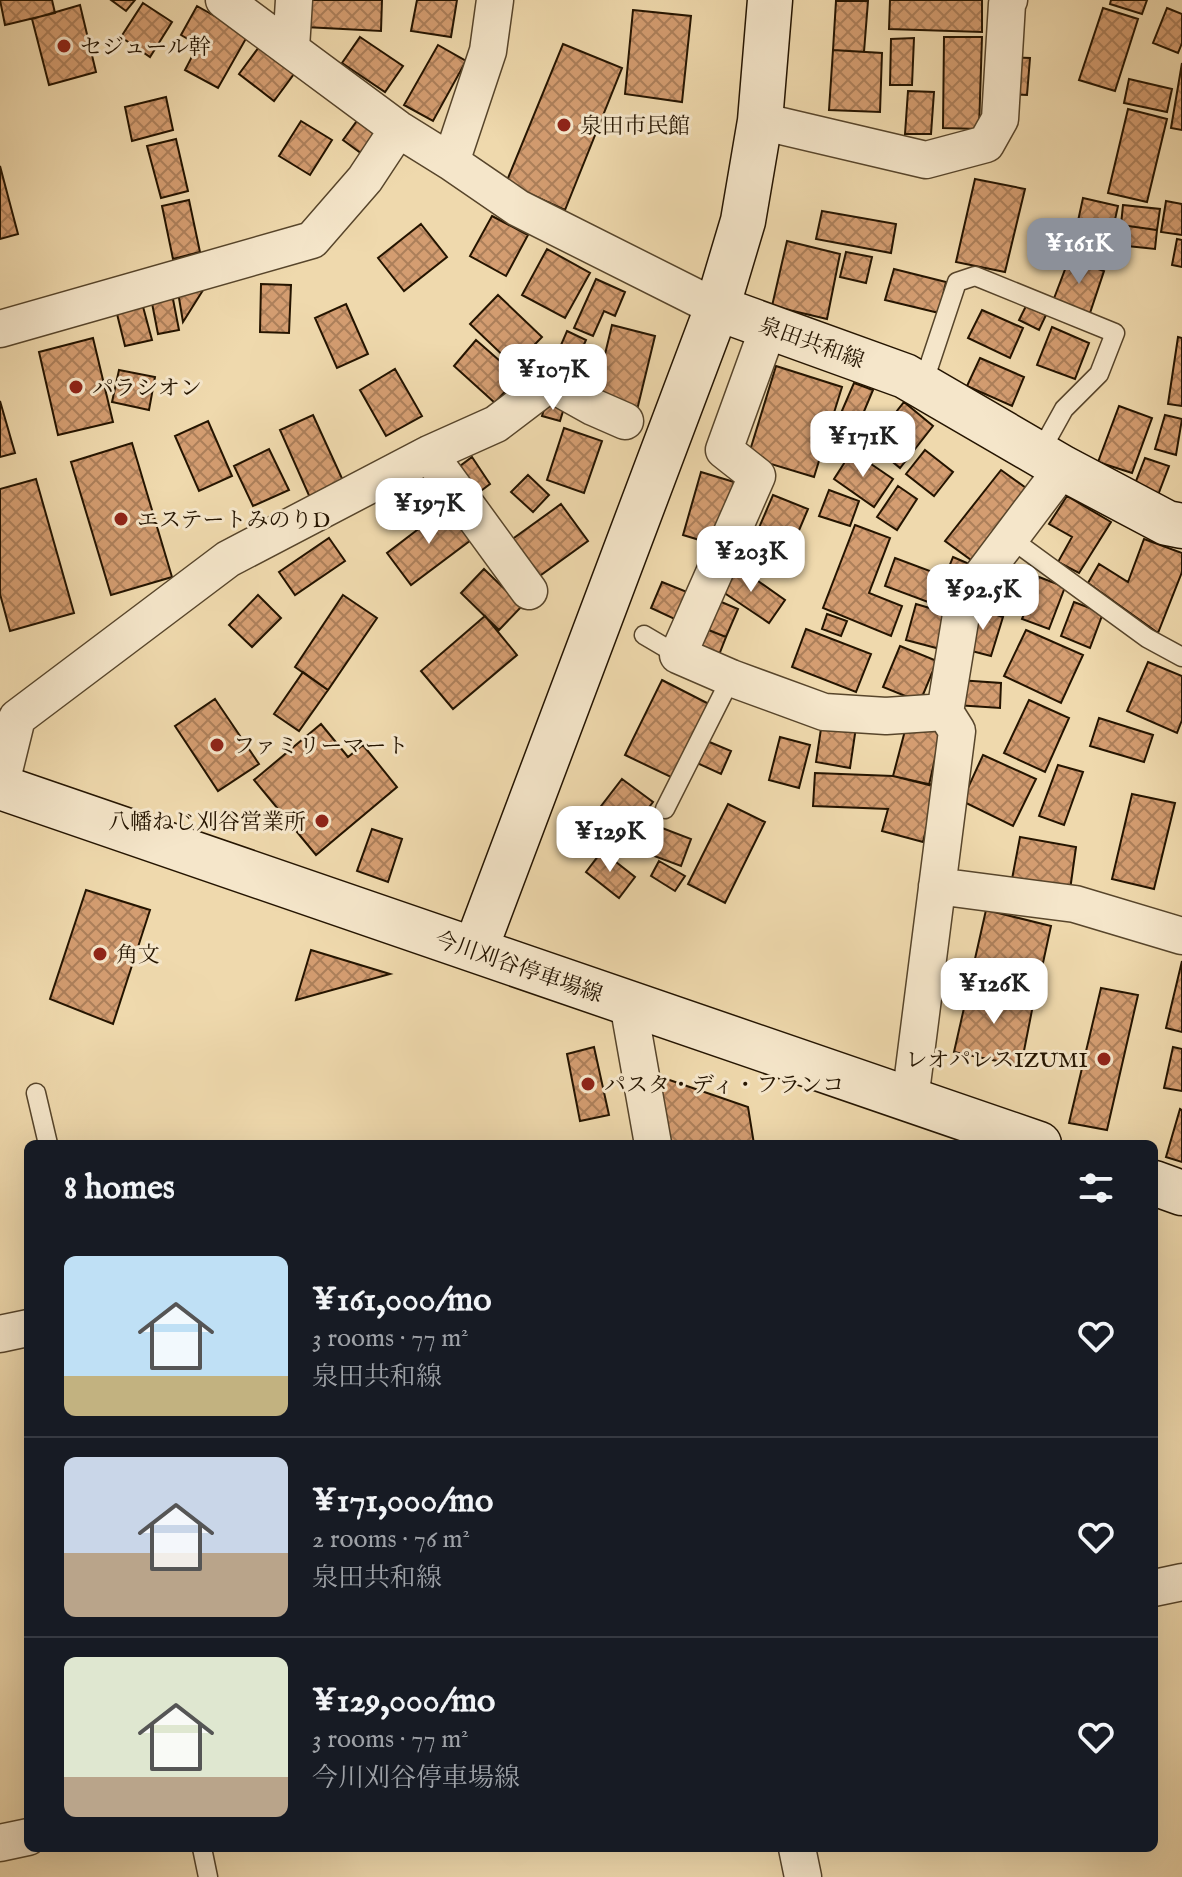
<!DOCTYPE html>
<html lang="en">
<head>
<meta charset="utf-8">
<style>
  :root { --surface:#171b24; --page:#20242c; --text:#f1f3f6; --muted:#9ea1a6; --line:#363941; --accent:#8c9099 }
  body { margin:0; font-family:"IM FELL English","Noto Serif JP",serif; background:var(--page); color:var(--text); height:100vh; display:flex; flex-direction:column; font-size:30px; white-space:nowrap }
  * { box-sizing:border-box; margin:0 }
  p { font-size:26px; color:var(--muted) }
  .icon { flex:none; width:44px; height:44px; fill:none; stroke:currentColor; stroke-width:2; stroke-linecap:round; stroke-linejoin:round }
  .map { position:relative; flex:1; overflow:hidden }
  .sheet { position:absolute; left:24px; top:1140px; width:1134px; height:712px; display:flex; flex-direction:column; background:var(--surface); border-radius:12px; box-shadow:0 8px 32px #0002 }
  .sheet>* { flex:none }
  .price { position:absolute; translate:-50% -68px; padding:0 18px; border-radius:16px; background:#fff; color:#222; font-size:26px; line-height:52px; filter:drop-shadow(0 2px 4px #0008) }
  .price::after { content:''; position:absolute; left:50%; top:48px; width:24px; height:18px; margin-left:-12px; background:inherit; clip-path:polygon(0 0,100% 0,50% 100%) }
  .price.current { background:var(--accent); color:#fff }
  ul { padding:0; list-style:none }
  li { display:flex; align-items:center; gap:24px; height:200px; padding:0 40px }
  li+li { border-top:2px solid var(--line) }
  li span { display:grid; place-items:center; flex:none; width:224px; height:160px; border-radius:12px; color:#555 }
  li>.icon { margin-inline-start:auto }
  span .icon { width:96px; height:96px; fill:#fffc; stroke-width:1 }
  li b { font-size:34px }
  h2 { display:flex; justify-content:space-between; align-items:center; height:96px; padding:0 40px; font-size:34px }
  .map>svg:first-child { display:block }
</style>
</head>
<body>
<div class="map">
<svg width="1182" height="1877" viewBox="0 0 1182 1877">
  <defs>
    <pattern id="building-cross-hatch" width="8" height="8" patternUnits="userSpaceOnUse" patternTransform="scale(2)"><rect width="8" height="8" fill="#d49d71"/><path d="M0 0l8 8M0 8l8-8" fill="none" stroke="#ac7f5a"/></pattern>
  </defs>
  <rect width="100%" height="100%" fill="#efd9ad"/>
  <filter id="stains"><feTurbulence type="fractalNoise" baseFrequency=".0025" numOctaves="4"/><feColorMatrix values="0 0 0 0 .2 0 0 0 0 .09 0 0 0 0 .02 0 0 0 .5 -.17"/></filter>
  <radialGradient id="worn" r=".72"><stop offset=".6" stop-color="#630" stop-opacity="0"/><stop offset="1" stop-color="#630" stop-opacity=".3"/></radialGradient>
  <!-- building -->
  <path fill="url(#building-cross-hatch)" stroke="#241400" stroke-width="2" d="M0,0H52L55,13L5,25Z
    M111,0H135L126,11Z
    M307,0H382L381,31L305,27Z
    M417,0H457L451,37L411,31Z
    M890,0H982V32L889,29Z
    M1111,0H1147L1142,14L1110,4Z
    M836,1H868L864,52L833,50Z
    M143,3L172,22L150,57L121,37Z
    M80,5L96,72L49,85L32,19Z
    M197,6L248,35L218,88L185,70L198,45L181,35Z
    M1103,8L1138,19L1115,91L1079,80Z
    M1167,8L1182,14V43L1178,53L1153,43Z
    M633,10L691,16L682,102L625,94Z
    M360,37L403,66L385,92L342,63Z
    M944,37H982L979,129L943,128Z
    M914,38L912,85H890L891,39Z
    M563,44L622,68L565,210L506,183Z
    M438,45L466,61L433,121L404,105Z
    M259,47L294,74L274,101L239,74Z
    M833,50L882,53L880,112L829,110Z
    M1004,57L1030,58L1027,95L1002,94Z
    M1182,63V130L1171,128Z
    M1129,79L1172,89L1167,112L1124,103Z
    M908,91L934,92L931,134H905Z
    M166,97L173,130L132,141L125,107Z
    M1128,109L1167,119L1147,202L1108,193Z
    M359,118L385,137L369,159L343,140Z
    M301,121L332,140L310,175L279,156Z
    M176,139L188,191L161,198L147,146Z
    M0,166L18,234L0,239Z
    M975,179L1025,189L1005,272L956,262Z
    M1083,198L1118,206L1106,260L1071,253Z
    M189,200L200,252L173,259L162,206Z
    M1166,201L1182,204V235L1161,232Z
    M1123,205L1160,209L1157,230L1121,225Z
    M822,211L896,224L891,253L816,239Z
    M492,216L528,235L506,276L470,256Z
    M421,224L447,257L404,291L378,258Z
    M1121,225L1157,230L1155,249L1118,245Z
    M1177,239L1182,240V267L1172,265Z
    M787,241L840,254L827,319L772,306Z
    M547,249L590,273L565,318L522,295Z
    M846,252L872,257L866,283L840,277Z
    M1069,259L1104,271L1090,313L1053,301Z
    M894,269L946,282L939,313L885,300Z
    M596,279L625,292L615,316L604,311L593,336L574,328Z
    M261,284L291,285L289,333L260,332Z
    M205,287L183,322L178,292Z
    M172,294L179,330L158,334L151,298Z
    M498,295L542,337L514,366L470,324Z
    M142,303L152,340L125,346L116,310Z
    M346,304L368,354L337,368L315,318Z
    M1026,306L1046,315L1039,330L1019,320Z
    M982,310L1023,328L1010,358L968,338Z
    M612,325L655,336L637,410L594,400Z
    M1052,327L1089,343L1075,379L1037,365Z
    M567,331L586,340L571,374L552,366Z
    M1178,337L1182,338V406L1168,404Z
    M93,338L113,422L58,435L39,352Z
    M476,340L518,377L495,403L454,366Z
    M980,358L1024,377L1012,406L967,386Z
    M776,366L842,387L814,477L748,457Z
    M395,369L422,416L386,436L360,390Z
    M119,370L155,377L149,410L112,402Z
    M854,383L873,390L860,421L841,413Z
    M0,401L15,453L0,457Z
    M904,402L933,426L900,468L871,444Z
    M546,403L564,408L560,421L542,416Z
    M1119,406L1152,418L1132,473L1098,462Z
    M313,415L345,485L311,500L280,430Z
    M1165,415L1182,419L1176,455L1155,449Z
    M208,421L232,476L199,491L175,436Z
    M564,428L602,441L584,493L547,480Z
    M132,443L172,577L111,595L71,462Z
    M269,449L289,490L253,506L234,466Z
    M925,450L953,472L934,496L906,474Z
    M852,451L893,479L874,507L834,479Z
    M472,457L490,484L474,496L456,469Z
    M1145,458L1169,466L1155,503L1131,494Z
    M427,465L445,494L427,505L409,477Z
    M1001,470L1033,493L978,565L945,541Z
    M701,472L734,482L716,545L683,535Z
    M528,475L549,495L533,512L511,492Z
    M36,479L74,613L10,631L0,594V489Z
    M898,486L917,499L897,530L877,517Z
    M829,490L859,501L850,526L819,516Z
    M773,495L808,509L784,566L749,551Z
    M1067,496L1111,522L1079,573L1058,562L1072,537L1049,524Z
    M561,504L588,541L534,580L507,543Z
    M446,508L471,540L411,585L387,553Z
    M855,525L890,538L869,593L902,606L891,636L823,608Z
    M329,538L345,561L295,595L279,572Z
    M1144,539L1182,553V572L1158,633L1088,583L1099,564L1128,582Z
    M953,557L974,566L957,605L937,597Z
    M895,558L938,574L928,602L885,586Z
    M734,564L785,600L769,623L717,588Z
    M484,569L522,606L499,630L461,593Z
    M991,576L1027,592L1017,613L981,597Z
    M1039,577L1065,587L1049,629L1022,619Z
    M662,582L692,594L681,622L651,608Z
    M258,595L281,618L252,647L229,625Z
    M343,595L377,618L328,690L295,667Z
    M712,598L738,609L726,637L701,627Z
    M1074,602L1103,613L1090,648L1061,636Z
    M916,604L950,614L940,649L906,640Z
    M975,608L1003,617L991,656L964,649Z
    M827,614L847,621L841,636L822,629Z
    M485,616L517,655L453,709L421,671Z
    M701,627L726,637L715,665L689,654Z
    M806,629L871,654L856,692L792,667Z
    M1026,630L1083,655L1061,703L1004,676Z
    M900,646L937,661L920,702L883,687Z
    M1148,662L1182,676V720L1177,733L1127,711Z
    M303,672L328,690L299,731L274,714Z
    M662,680L709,704L673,778L625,755Z
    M958,680L1001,683L1000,708L956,705Z
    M215,699L259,764L218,791L175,726Z
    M1029,700L1069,718L1045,772L1004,753Z
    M1099,718L1153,735L1144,762L1090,746Z
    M822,722L856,727L850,768L816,762Z
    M907,723L941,732L929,785L893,776Z
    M321,724L348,757L363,745L397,787L316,855L254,780Z
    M780,737L810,745L799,788L769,780Z
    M707,741L731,751L721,774L697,763Z
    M983,755L1036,779L1013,826L962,801Z
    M1058,765L1083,772L1064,825L1039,816Z
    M815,773L893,776L937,786L923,842L882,831L888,809L813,806Z
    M622,779L653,802L619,847L588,823Z
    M1132,794L1175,803L1154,889L1112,879Z
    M728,804L765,822L725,903L688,884Z
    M649,823L691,839L681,866L638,850Z
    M372,829L402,839L388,882L357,871Z
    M1020,837L1076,847L1070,890L1012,879Z
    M602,851L635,877L619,898L586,872Z
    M659,861L685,876L675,891L651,876Z
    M86,890L150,910L113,1024L50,999Z
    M986,910L1051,926L1036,995L970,981Z
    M311,950L390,974L296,1000Z
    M1182,961V1032L1166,1028Z
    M969,986L1034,1000L1021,1066L954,1052Z
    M1101,988L1138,995L1107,1130L1069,1123Z
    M594,1047L609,1115L580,1121L567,1054Z
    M1173,1047L1182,1049V1091L1164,1088Z
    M652,1074L748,1107L754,1144H666Z
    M1180,1109L1182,1110V1162L1166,1157Z"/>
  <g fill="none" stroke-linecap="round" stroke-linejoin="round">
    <defs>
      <path id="lane" d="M922,387L957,282L975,276L1115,333L1099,374L1064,409L1039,454
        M1010,538L1147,638L1182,657
        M644,635L678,655
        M665,809L731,678
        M36,1093L48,1144
        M202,1848L208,1877"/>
      <path id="street" d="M224,0L398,129L451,162L518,208L717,308
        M291,48L294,0
        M760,121L926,160L986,144L1000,119L1007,4L1009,0
        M451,162L488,51L495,0
        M769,326L724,450L757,476L678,655L731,678L824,712L886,716L945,712
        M0,329L312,240L365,179L398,129
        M429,454L529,591
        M0,787L17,718L228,559L429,454L496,424L550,383L593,407L625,421
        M937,886L1075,904L1182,936
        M628,1003L653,1144
        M910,1100L957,731L945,712L961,615L968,594L1063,468
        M0,1334L28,1328
        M1154,1588L1182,1582
        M0,1843L28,1837
        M797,1848L803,1877"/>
      <path id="secondary" d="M717,308L905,376L1063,468L1167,523L1182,526
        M0,787L1039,1144
        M475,950L717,308L743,221L760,121L770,0
        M1154,1183L1182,1193"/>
    </defs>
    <!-- lane casing -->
    <use href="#lane" stroke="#57452b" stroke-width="21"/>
    <!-- street casing -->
    <use href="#street" stroke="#57452b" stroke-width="39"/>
    <!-- secondary casing -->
    <use href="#secondary" stroke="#241400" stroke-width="47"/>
    <!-- lane -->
    <use href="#lane" stroke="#f5e6ca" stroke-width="18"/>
    <!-- street -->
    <use href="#street" stroke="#f5e6ca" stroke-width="36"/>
    <!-- secondary -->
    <use href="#secondary" stroke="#f5e6ca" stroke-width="44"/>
  </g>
  <!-- markers -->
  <g fill="#8f2418" stroke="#f5e6ca" stroke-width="3">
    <circle cx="64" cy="46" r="8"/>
    <circle cx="564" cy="125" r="8"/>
    <circle cx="76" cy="387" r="8"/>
    <circle cx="121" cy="519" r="8"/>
    <circle cx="217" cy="745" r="8"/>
    <circle cx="322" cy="821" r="8"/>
    <circle cx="100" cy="954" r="8"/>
    <circle cx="1104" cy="1059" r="8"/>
    <circle cx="588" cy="1084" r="8"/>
  </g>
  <g text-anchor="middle" stroke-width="6" stroke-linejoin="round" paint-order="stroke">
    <!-- poi labels -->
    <g font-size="22" fill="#241400" stroke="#f5e6ca" text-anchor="start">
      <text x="80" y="54">セジュール幹</text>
      <text x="580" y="133">泉田市民館</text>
      <text x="92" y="395">パラシオン</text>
      <text x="137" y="527">エステートみのりD</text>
      <text x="233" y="753">ファミリーマート</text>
      <text x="306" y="829" text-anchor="end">八幡ねじ刈谷営業所</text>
      <text x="116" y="962">角文</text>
      <text x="1088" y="1067" text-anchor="end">レオパレスIZUMI</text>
      <text x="604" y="1092">パスタ・ディ・フランコ</text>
    </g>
    <!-- street labels -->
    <g font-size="22" fill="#241400" stroke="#f5e6ca">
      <text transform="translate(812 342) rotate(20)" y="8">泉田共和線</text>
      <text transform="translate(519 966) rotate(19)" y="8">今川刈谷停車場線</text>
    </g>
  </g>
  <rect width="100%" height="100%" filter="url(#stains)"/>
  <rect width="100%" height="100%" fill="url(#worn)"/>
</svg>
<b class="price current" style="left:1079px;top:286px">¥161K</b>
<b class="price" style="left:553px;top:412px">¥107K</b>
<b class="price" style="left:863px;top:479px">¥171K</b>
<b class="price" style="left:429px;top:546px">¥197K</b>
<b class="price" style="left:751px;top:594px">¥203K</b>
<b class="price" style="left:983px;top:632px">¥92.5K</b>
<b class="price" style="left:610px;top:874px">¥129K</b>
<b class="price" style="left:994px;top:1026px">¥126K</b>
<section class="sheet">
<h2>8 homes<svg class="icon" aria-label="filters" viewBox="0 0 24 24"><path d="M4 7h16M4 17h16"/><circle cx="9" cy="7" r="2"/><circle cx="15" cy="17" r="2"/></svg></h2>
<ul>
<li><span style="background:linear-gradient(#bfe0f5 75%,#c2b280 0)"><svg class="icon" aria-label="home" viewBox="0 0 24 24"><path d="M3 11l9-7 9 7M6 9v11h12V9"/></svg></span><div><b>¥161,000/mo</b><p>3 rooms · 77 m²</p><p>泉田共和線</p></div><svg class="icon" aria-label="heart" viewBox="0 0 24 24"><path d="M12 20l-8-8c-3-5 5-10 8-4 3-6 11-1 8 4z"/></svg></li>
<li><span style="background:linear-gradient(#c9d6e8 60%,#b9a48a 0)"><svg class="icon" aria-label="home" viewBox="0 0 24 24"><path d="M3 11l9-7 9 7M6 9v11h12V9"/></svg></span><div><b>¥171,000/mo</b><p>2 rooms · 76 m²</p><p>泉田共和線</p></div><svg class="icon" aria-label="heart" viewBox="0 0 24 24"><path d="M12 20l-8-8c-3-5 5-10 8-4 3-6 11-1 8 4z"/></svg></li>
<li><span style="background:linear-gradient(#dfe7d0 75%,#b9a48a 0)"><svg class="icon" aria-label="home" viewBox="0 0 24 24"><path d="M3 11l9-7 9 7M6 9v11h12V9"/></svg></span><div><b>¥129,000/mo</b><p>3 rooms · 77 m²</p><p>今川刈谷停車場線</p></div><svg class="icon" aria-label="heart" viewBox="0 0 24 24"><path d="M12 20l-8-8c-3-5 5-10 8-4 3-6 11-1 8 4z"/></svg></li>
</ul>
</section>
</div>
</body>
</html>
